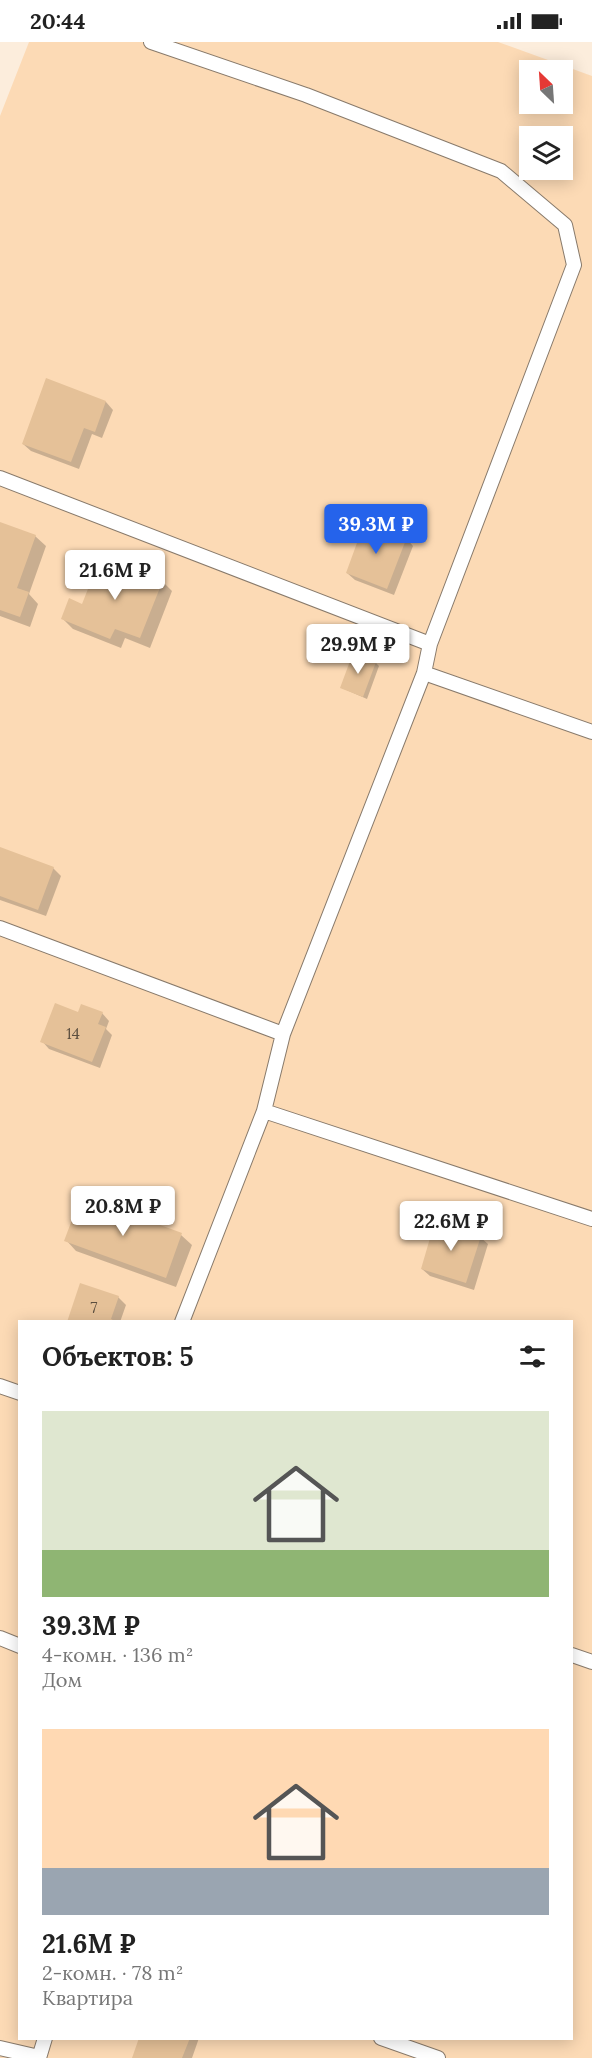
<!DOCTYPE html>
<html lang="ru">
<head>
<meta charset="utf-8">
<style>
  :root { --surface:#fff; --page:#f2f2f2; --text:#222; --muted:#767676; --accent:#2563eb }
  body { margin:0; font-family:Lora,serif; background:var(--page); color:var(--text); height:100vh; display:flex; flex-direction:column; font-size:22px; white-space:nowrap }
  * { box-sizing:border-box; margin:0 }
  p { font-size:20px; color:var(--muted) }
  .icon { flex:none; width:33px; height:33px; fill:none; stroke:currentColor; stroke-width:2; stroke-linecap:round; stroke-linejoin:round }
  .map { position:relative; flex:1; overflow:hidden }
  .sheet { position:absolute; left:18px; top:1278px; width:555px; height:720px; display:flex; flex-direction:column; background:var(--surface); border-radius:0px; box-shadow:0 3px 15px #0003 }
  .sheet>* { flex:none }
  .needle { width:39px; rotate:335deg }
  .fabs { position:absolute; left:519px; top:18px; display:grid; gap:12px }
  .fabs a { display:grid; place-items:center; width:54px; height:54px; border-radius:0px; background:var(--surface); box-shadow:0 3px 15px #0003; font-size:30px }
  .price { position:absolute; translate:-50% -51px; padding:0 14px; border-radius:6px; background:#fff; color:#222; font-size:20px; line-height:39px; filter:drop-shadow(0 2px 3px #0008) }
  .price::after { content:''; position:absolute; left:50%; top:36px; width:18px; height:14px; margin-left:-9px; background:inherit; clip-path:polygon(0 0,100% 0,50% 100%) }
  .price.selected { background:var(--accent); color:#fff }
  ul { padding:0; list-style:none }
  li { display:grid; align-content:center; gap:12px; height:318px; padding:0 24px }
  li span { display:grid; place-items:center; height:186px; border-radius:0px; color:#555 }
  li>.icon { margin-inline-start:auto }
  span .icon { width:108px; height:108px; fill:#fffc; stroke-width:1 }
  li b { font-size:26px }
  h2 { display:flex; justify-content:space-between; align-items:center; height:72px; padding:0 24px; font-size:26px }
  .status { display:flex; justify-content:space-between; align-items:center; height:42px; padding:0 30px; background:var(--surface); direction:ltr }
  .status svg { height:16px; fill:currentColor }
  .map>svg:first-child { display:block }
</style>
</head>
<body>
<div class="status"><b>20:44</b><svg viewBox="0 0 49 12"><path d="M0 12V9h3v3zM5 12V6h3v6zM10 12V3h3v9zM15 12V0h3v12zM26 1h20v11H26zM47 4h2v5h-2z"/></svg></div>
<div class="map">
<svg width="592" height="2016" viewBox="0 0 592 2016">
  <rect width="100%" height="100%" fill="#fceddc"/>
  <!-- green -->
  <path fill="#fcdab5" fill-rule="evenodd" d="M29,0H498L592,34V2016H0V74ZM530,28H562V62H530ZM530,94H562V128H530ZM20,1280H572V1996H20Z"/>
  <!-- shadow -->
  <path fill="#0003" d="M47,338L106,360L113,368L102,396L92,392L79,427L31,409L23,402Z
    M0,482L35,494L46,504L29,552L38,562L30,585L0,574Z
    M406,496L413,504L394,553L355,538L347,531Z
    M162,539L172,549L150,606L125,596L121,606L73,587L63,577L83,564Z
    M376,621L379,624L367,657L342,646Z
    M0,807L53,826L61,834L46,874L0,858Z
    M102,971L109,979L106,987L112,993L100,1026L49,1007L42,999L79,972Z
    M82,1156L181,1193L192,1203L176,1245L76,1209L66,1198Z
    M480,1195L488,1202L474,1248L430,1234L422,1227Z
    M118,1255L126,1263L120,1280H69Z
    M141,1996H199L192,2016H133Z"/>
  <!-- building -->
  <path fill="#e5c198" d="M46,336L106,359L95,390L84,386L71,420L22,402Z
    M365,479L407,495L387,547L346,531Z
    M0,480L36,493L17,546L29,550L20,575L0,568Z
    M101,514L163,538L140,596L115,587L110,597L61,577L69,556L82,562Z
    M353,611L376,620L363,655L340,646Z
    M0,805L54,825L38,868L0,854Z
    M55,961L78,970L81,962L103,970L98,982L106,985L92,1020L40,1000Z
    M81,1154L182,1191L166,1236L64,1199Z
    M435,1179L481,1194L466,1241L421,1227Z
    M80,1241L119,1254L111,1277L117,1280H67Z
    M139,1996H190L182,2016H132Z"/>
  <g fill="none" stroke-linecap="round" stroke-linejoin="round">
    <defs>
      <path id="lane" d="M151,0L306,53L501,129L565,183L574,223L430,602L424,631L283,992L264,1069L182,1280
        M0,436L430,602
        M424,631L592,690
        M0,886L283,992
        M264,1069L592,1177
        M0,1344L20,1351
        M0,1596L20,1604
        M572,1613L592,1620
        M381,1996L438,2016
        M0,2006L39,2015
        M39,2016L45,1996"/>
    </defs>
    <!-- lane casing -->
    <use href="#lane" stroke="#887a6b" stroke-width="16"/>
    <!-- lane -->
    <use href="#lane" stroke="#fff" stroke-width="14"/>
  </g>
  <g text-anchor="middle" stroke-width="5" stroke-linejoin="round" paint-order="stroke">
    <!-- number labels -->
    <g font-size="15" fill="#5b4e3f">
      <text x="73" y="997">14</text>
      <text x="94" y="1271">7</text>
    </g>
  </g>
</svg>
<div class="fabs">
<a><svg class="needle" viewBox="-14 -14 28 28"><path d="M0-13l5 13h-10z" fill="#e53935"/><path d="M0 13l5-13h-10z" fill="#767676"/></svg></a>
<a><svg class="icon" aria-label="layers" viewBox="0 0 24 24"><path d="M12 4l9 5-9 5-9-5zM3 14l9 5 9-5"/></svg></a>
</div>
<b class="price selected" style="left:376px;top:513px">39.3M ₽</b>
<b class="price" style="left:115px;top:559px">21.6M ₽</b>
<b class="price" style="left:358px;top:633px">29.9M ₽</b>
<b class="price" style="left:123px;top:1195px">20.8M ₽</b>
<b class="price" style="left:451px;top:1210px">22.6M ₽</b>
<section class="sheet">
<h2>Объектов: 5<svg class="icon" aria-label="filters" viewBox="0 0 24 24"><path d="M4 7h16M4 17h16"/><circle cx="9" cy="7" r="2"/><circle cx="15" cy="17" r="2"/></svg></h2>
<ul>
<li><span style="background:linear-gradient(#dfe7d0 75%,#8fb573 0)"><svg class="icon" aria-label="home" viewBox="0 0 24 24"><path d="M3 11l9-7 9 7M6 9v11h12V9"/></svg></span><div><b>39.3M ₽</b><p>4-комн. · 136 m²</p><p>Дом</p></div></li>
<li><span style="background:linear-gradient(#ffd9b3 75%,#9aa5b1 0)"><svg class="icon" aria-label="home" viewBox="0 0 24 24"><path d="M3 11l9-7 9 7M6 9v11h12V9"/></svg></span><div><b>21.6M ₽</b><p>2-комн. · 78 m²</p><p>Квартира</p></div></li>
</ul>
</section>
</div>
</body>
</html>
